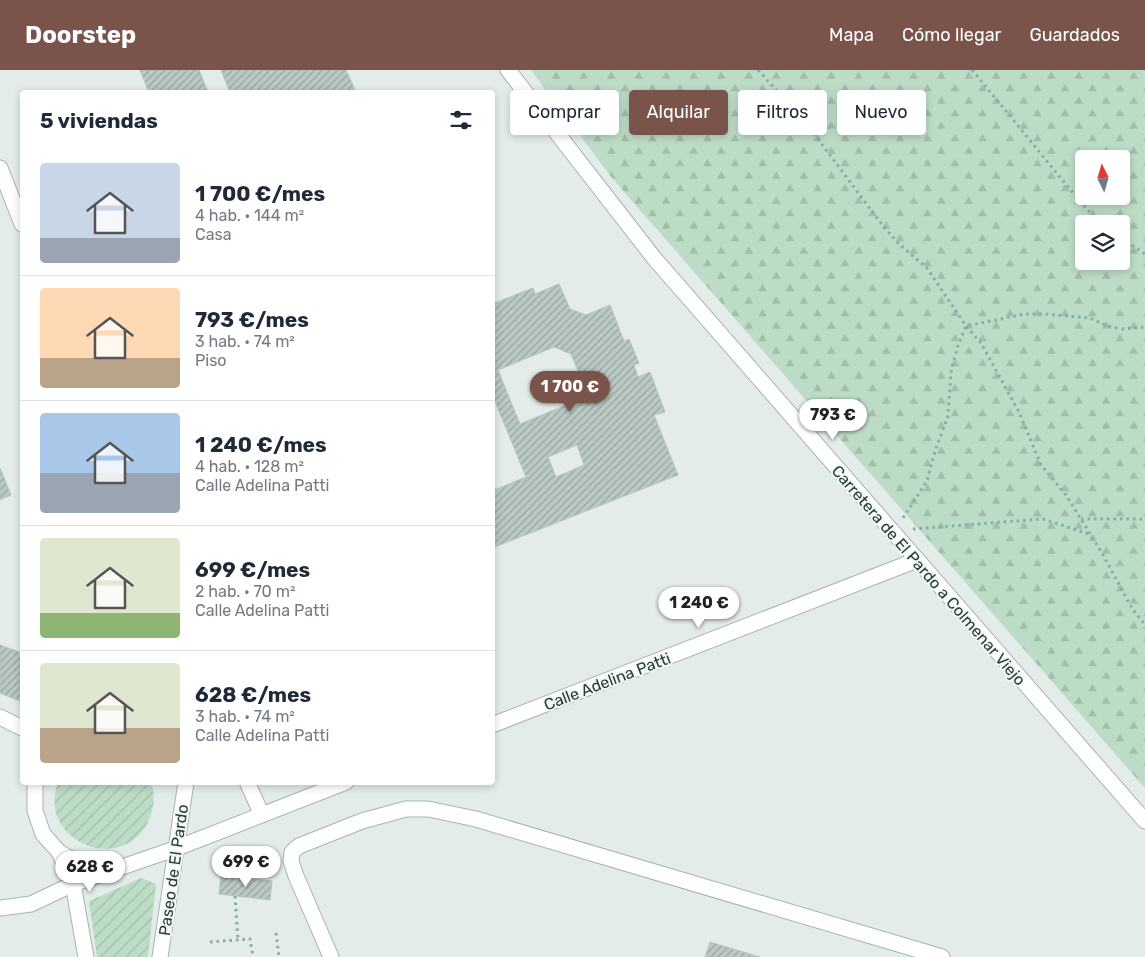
<!DOCTYPE html>
<html lang="es">
<head>
<meta charset="utf-8">
<style>
  :root { --surface:#fff; --page:#f2f2f3; --text:#1f2937; --muted:#747a83; --line:#e0e1e3; --accent:#7a544b }
  body { margin:0; font-family:Rubik,sans-serif; background:var(--page); color:var(--text); height:100vh; display:flex; flex-direction:column; font-size:19px; white-space:nowrap }
  * { box-sizing:border-box; margin:0 }
  p { font-size:16px; color:var(--muted) }
  .icon { flex:none; width:28px; height:28px; fill:none; stroke:currentColor; stroke-width:2; stroke-linecap:round; stroke-linejoin:round }
  .map { position:relative; flex:1; overflow:hidden }
  .side { position:absolute; left:20px; top:20px; width:475px; height:695px; display:flex; flex-direction:column; background:var(--surface); border-radius:5px; box-shadow:0 2px 8px #0003 }
  .side>* { flex:none }
  .hud { position:absolute; left:510px; top:20px; width:475px; height:45px; display:flex; gap:10px }
  .needle { width:32px; rotate:355deg }
  .tools { position:absolute; left:1075px; top:80px; display:grid; gap:10px }
  .tools a { display:grid; place-items:center; width:55px; height:55px; border-radius:5px; background:var(--surface); box-shadow:0 2px 8px #0003; font-size:25px }
  .price { position:absolute; translate:-50% -42px; padding:0 11px; border-radius:18px; background:#fff; color:#222; font-size:16px; line-height:32px; filter:drop-shadow(0 1px 2px #0008) }
  .price::after { content:''; position:absolute; left:50%; top:30px; width:15px; height:11px; margin-left:-8px; background:inherit; clip-path:polygon(0 0,100% 0,50% 100%) }
  .price.current { background:var(--accent); color:#fff }
  ul { padding:0; list-style:none }
  li { display:flex; align-items:center; gap:15px; height:125px; padding:0 20px }
  li+li { border-top:1px solid var(--line) }
  li span { display:grid; place-items:center; flex:none; width:140px; height:100px; border-radius:5px; color:#555 }
  li>.icon { margin-inline-start:auto }
  span .icon { width:60px; height:60px; fill:#fffc; stroke-width:1 }
  li b { font-size:21px }
  h2 { display:flex; justify-content:space-between; align-items:center; height:60px; padding:0 20px; font-size:21px }
  .chip { padding:0 18px; border-radius:5px; background:var(--surface); box-shadow:0 2px 8px #0003; font-size:18px; line-height:45px }
  .chip.current { background:var(--accent); color:#fff }
  header { display:flex; align-items:center; gap:30px; box-sizing:border-box; height:70px; padding:0 25px; background:var(--accent); color:#fff }
  header strong { font-size:24px }
  nav { display:flex; gap:28px; margin-inline-start:auto; font-size:18px }
  .map>svg:first-child { display:block }
</style>
</head>
<body>
<header>
<strong>Doorstep</strong>
<nav><a>Mapa</a><a>Cómo llegar</a><a>Guardados</a></nav>
</header>
<div class="map">
<svg width="1145" height="887" viewBox="0 0 1145 887">
  <defs>
    <pattern id="forest-firs" width="22" height="20" patternUnits="userSpaceOnUse" patternTransform="scale(1.25)"><rect width="22" height="20" fill="#bddcc6"/><path d="M5 1l3.5 6h-7zM16 11l3.5 6h-7z" fill="#a2beab"/></pattern>
    <pattern id="garden-furrows" width="10" height="10" patternUnits="userSpaceOnUse" patternTransform="scale(1.25)"><rect width="10" height="10" fill="#bddcc6"/><path d="M-1 1l2-2M0 10L10 0M9 11l2-2" fill="none" stroke="#a2beab"/></pattern>
    <pattern id="building-hatch" width="6" height="6" patternUnits="userSpaceOnUse" patternTransform="scale(1.25)"><rect width="6" height="6" fill="#bbc9c4"/><path d="M-1 1l2-2M0 6l6-6M5 7l2-2" fill="none" stroke="#98a4a0"/></pattern>
  </defs>
  <rect width="100%" height="100%" fill="#e3ece8"/>
  <!-- forest -->
  <path fill="url(#forest-firs)" fill-rule="evenodd" d="M531,0H1145V718L612,108ZM1084,89H1121V126H1084ZM1084,154H1121V191H1084Z"/>
  <!-- garden -->
  <path fill="url(#garden-furrows)" d="M151,713C156,726 154,741 147,754C117,806 37,768 58,713Z
    M141,808L156,814L148,887H97L89,831Z"/>
  <!-- building -->
  <path fill="url(#building-hatch)" stroke="#b6c5bf" fill-rule="evenodd" d="M140,0H199L208,22H149Z
    M221,0H346L356,22H230Z
    M559,214L570,239L586,245L610,235L624,271L629,269L639,293L634,295L638,307L650,302L665,342L654,345L678,405L492,478V421L526,407L492,324V234L533,218L535,224ZM554,277L571,284L588,326L520,354L498,300ZM577,375L584,395L556,407L548,387Z
    M0,398L11,425L0,430Z
    M0,575L22,583V632L0,623Z
    M221,806L272,811L270,830L219,824Z
    M710,872L760,887H705Z"/>
  <g fill="none" stroke-linecap="round" stroke-linejoin="round">
    <defs>
      <path id="minor" d="M508,0L654,188L1145,751
        M0,98L22,154
        M0,647L22,658
        M492,655L917,490
        M35,712V741L43,764L59,782L73,814L86,887
        M247,712L262,745
        M59,782L98,805
        M0,838L31,834L73,814L177,778L346,712
        M160,887L186,712
        M331,887L296,806L291,791L292,782L299,776L362,751L406,739H428L476,749L942,887"/>
    </defs>
    <!-- minor casing -->
    <use href="#minor" stroke="#a6b4af" stroke-width="17"/>
    <!-- path -->
    <path stroke="#85ada2" stroke-width="3" stroke-dasharray="2.5 4" stroke-linecap="butt" d="M758,0L806,53L883,156L900,175L927,198L966,256L981,273L1019,342L1041,395L1066,425L1102,483L1133,540L1142,551L1145,558
      M972,0C1015,51 1056,104 1100,154
      M1121,168L1145,184
      M903,448L927,411L935,381L948,346L951,302L958,275L966,256L1025,244H1044L1090,248L1107,256L1122,259L1145,257
      M1081,449H1145
      M913,459L1043,449L1089,464
      M235,826L238,870
      M276,863L279,887
      M210,872L250,869L253,887"/>
    <!-- minor -->
    <use href="#minor" stroke="#fff" stroke-width="15"/>
  </g>
  <g text-anchor="middle" stroke-width="4" stroke-linejoin="round" paint-order="stroke">
    <!-- street labels -->
    <g font-size="16" fill="#243c36" stroke="#f3f8f6">
      <text transform="translate(929 505) rotate(49)" y="6">Carretera de El Pardo a Colmenar Viejo</text>
      <text transform="translate(607 611) rotate(-21)" y="6">Calle Adelina Patti</text>
      <text transform="translate(173 800) rotate(-82)" y="6">Paseo de El Pardo</text>
    </g>
  </g>
</svg>
<div class="tools">
<a><svg class="needle" viewBox="-14 -14 28 28"><path d="M0-13l5 13h-10z" fill="#e53935"/><path d="M0 13l5-13h-10z" fill="#747a83"/></svg></a>
<a><svg class="icon" aria-label="layers" viewBox="0 0 24 24"><path d="M12 4l9 5-9 5-9-5zM3 14l9 5 9-5"/></svg></a>
</div>
<b class="price current" style="left:570px;top:343px">1 700 €</b>
<b class="price" style="left:833px;top:371px">793 €</b>
<b class="price" style="left:699px;top:559px">1 240 €</b>
<b class="price" style="left:246px;top:818px">699 €</b>
<b class="price" style="left:90px;top:823px">628 €</b>
<div class="hud">
<a class="chip">Comprar</a>
<a class="chip current">Alquilar</a>
<a class="chip">Filtros</a>
<a class="chip">Nuevo</a>
</div>
<section class="side">
<h2>5 viviendas<svg class="icon" aria-label="filters" viewBox="0 0 24 24"><path d="M4 7h16M4 17h16"/><circle cx="9" cy="7" r="2"/><circle cx="15" cy="17" r="2"/></svg></h2>
<ul>
<li><span style="background:linear-gradient(#c9d6e8 75%,#9aa5b1 0)"><svg class="icon" aria-label="home" viewBox="0 0 24 24"><path d="M3 11l9-7 9 7M6 9v11h12V9"/></svg></span><div><b>1 700 €/mes</b><p>4 hab. · 144 m²</p><p>Casa</p></div></li>
<li><span style="background:linear-gradient(#ffd9b3 70%,#b9a48a 0)"><svg class="icon" aria-label="home" viewBox="0 0 24 24"><path d="M3 11l9-7 9 7M6 9v11h12V9"/></svg></span><div><b>793 €/mes</b><p>3 hab. · 74 m²</p><p>Piso</p></div></li>
<li><span style="background:linear-gradient(#a9c7e8 60%,#9aa5b1 0)"><svg class="icon" aria-label="home" viewBox="0 0 24 24"><path d="M3 11l9-7 9 7M6 9v11h12V9"/></svg></span><div><b>1 240 €/mes</b><p>4 hab. · 128 m²</p><p>Calle Adelina Patti</p></div></li>
<li><span style="background:linear-gradient(#dfe7d0 75%,#8fb573 0)"><svg class="icon" aria-label="home" viewBox="0 0 24 24"><path d="M3 11l9-7 9 7M6 9v11h12V9"/></svg></span><div><b>699 €/mes</b><p>2 hab. · 70 m²</p><p>Calle Adelina Patti</p></div></li>
<li><span style="background:linear-gradient(#dfe7d0 65%,#b9a48a 0)"><svg class="icon" aria-label="home" viewBox="0 0 24 24"><path d="M3 11l9-7 9 7M6 9v11h12V9"/></svg></span><div><b>628 €/mes</b><p>3 hab. · 74 m²</p><p>Calle Adelina Patti</p></div></li>
</ul>
</section>
</div>
</body>
</html>
